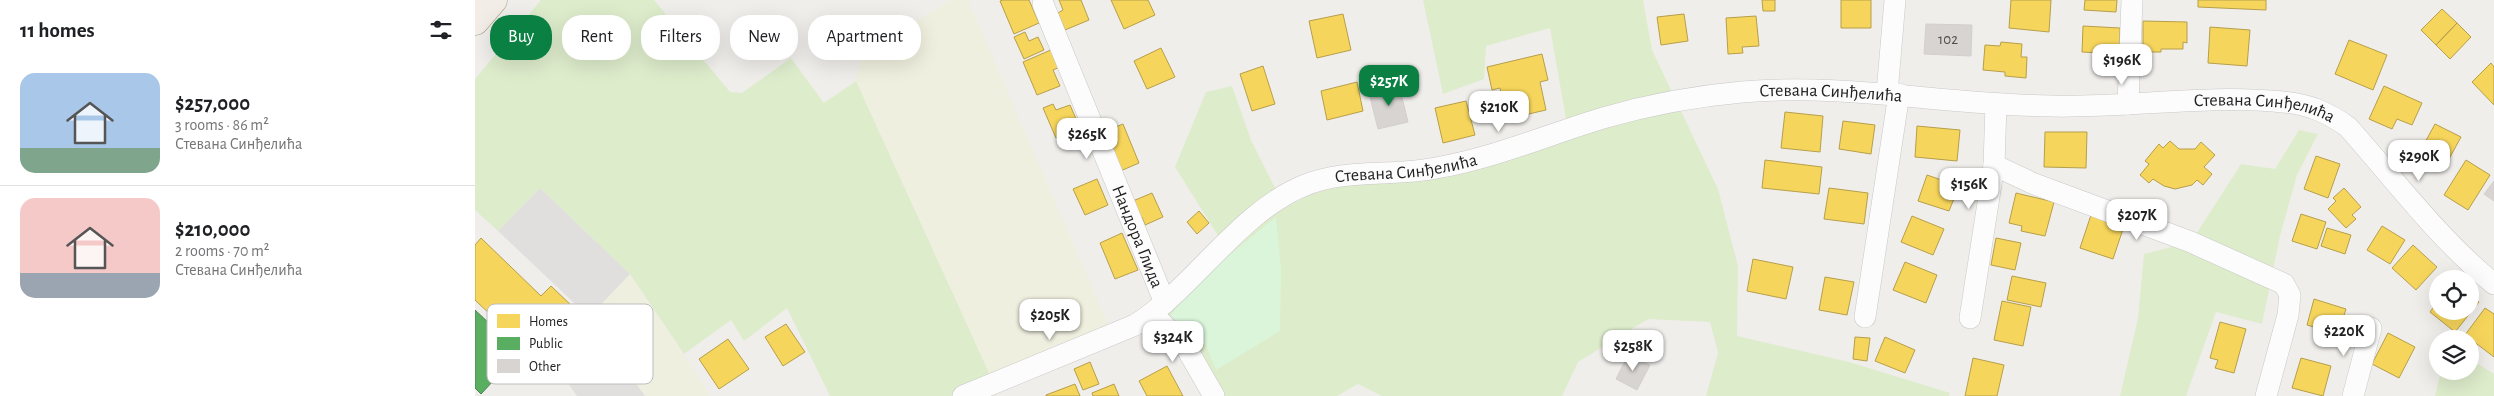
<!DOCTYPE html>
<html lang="en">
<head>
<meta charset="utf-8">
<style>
  :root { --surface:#fff; --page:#f6f6f6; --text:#202124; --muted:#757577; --line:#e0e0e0; --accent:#0b8043 }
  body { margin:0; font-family:"Alegreya Sans",sans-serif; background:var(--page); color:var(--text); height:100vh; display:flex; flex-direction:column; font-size:19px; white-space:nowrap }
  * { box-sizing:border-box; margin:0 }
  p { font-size:16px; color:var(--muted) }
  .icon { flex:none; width:28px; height:28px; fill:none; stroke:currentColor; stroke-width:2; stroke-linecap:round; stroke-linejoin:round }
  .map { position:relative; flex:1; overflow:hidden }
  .sheet { display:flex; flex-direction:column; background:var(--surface); width:475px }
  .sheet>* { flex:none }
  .guide { position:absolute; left:15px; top:15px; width:475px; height:45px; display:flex; gap:10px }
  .fabs { position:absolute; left:1954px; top:270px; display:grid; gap:10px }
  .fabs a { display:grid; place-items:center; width:50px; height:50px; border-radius:50%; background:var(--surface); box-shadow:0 5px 20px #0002; font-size:25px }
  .price { position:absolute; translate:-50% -42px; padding:0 11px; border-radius:10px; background:#fff; color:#222; font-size:16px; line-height:32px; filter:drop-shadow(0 1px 2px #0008) }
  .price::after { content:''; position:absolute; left:50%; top:30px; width:15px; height:11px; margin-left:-8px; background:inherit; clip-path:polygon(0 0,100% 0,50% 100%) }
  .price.selected { background:var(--accent); color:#fff }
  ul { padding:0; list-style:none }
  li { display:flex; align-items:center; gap:15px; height:125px; padding:0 20px }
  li+li { border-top:1px solid var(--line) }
  li span { display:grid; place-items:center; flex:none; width:140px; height:100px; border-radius:15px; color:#555 }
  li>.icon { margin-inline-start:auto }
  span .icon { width:60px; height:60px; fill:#fffc; stroke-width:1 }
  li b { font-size:21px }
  h2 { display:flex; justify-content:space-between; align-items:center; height:60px; padding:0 20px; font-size:21px }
  .pill { padding:0 18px; border-radius:20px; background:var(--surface); box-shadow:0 5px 20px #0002; font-size:18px; line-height:45px }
  .pill.selected { background:var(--accent); color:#fff }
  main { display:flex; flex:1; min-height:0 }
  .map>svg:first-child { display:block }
</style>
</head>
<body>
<main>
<section class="sheet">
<h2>11 homes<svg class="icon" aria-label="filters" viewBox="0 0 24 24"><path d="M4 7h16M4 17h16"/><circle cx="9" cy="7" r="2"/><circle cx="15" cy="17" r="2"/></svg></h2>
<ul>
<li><span style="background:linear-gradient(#a9c7e8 75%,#7fa58c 0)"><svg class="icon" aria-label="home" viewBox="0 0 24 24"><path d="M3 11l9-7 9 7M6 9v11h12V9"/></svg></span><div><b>$257,000</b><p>3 rooms · 86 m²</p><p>Стевана Синђелића</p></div></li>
<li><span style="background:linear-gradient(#f6c9c9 75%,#9aa5b1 0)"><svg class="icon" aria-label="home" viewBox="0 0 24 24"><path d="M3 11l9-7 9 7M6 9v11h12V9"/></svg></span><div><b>$210,000</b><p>2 rooms · 70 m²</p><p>Стевана Синђелића</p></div></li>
</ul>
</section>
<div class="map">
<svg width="2019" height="396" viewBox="0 0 2019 396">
  <rect width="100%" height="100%" fill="#f0eeeb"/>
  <!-- farmland -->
  <path fill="#efefdf" d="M476,0H493L638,335L519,384L381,81L387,53Z
    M155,274L235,395L234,396H170L114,317Z"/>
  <!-- grass -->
  <path fill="#ddeccb" d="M66,0H179L255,92L267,93L316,58L349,103L381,81L519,384L488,396H355L312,308L269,341L256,320L209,354L155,274L65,188L23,231L0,210V79Z
    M948,0H1168L1177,50L1243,189L1263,266L1262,336L1374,362L1475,393L1474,396H1231L1243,353L1235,322L1173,319L1103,362L1087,396H907L883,384L862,396H739L678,314L749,245L700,167L731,92L757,86L776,140L810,208L836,194L1093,130L1075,28L1011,46L1009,79L968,94Z
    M1824,130L1843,134L1822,175L1805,236L1787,324L1741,312L1711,396H1645L1663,318L1669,254L1716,242L1766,164L1800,169Z
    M1995,359L2019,374V396H1960L1966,371H1995Z"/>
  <!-- park -->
  <path fill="#daf5da" d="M801,217L806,269L805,331L741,370C727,336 729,332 693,320C721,278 763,249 801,217Z"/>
  <!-- parking -->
  <path fill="#e0dfde" d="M65,188L155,274L114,317L23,231Z
    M118,323L170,396H102L81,366Z"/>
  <!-- homes -->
  <path fill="#f6d55c" stroke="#b69f4b" d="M528,0H554L564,23L539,34L525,1Z
    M584,0H606L614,20L590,30L583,13L588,10Z
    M636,0H673L680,15L649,29Z
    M1287,0H1300V11H1288Z
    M1366,0H1396V28H1366Z
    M1536,0H1576L1574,32L1534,28Z
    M1610,0H1642L1641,12L1609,10Z
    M1723,0H1791V10L1723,7Z
    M1967,9L1982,23L1961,45L1946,30Z
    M868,14L876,50L842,58L834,21Z
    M1209,14L1213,41L1186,45L1182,17Z
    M1281,16L1284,46L1267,47L1268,53L1253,54L1251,18Z
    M1668,21L1712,22V43L1708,42V49H1686V52H1668Z
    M1982,23L1996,37L1975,59L1961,45Z
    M1608,26L1645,28L1644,54L1607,52Z
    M1735,27L1775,30L1772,66L1733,63Z
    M550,32L554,41L563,37L569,50L549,59L539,37Z
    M1874,40L1912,55L1898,90L1860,74Z
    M1526,42L1547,44L1546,57H1552L1551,78L1530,76V72L1508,70L1510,45L1525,46Z
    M686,48L700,77L672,89L659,61Z
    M578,49L585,67L578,70L585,86L562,95L548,62Z
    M1067,54L1073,80L1065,82L1071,110L1032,119L1025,88L1017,90L1012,67Z
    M2016,63L2019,67V105L1997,82Z
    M788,66L800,104L777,111L765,74Z
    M882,82L888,111L852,120L846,91Z
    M1909,86L1947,103L1937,125L1922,119L1917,129L1894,119Z
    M991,101L1000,135L968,143L960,108Z
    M578,104L581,110L595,105L605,128L581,138L568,108Z
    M1310,112L1348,116L1345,152L1306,148Z
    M1368,121L1400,125L1396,154L1364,149Z
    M648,124L664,163L643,172L626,133Z
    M1960,124L1986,137L1968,170L1942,157Z
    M1442,126L1485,130L1482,161L1440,157Z
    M1570,132H1612L1611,168L1569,167Z
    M1695,141L1704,149H1720L1726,142L1740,155L1729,167L1737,174L1728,185L1722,180L1717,185L1700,189L1689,186L1678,179L1674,183L1665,175L1674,164L1670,161L1684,144L1688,148Z
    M1841,156L1865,164L1853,198L1829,189Z
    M1290,160L1347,167L1344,194L1287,188Z
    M1991,160L2015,175L1993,210L1969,195Z
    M1452,175L1484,186L1474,211L1443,201Z
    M622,179L633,205L610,215L598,189Z
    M1354,188L1393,193L1389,224L1349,219Z
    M1869,188L1886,207L1877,215L1881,219L1871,228L1853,209L1861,201L1858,198Z
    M677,193L688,217L670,225L667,217L660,220L653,203Z
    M1541,193L1579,202L1570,236L1546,231L1547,226L1534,223Z
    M724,211L734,223L722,234L712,222Z
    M1826,214L1851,222L1842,249L1817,241Z
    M1616,215L1649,226L1638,259L1605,248Z
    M1437,216L1469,229L1458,255L1426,242Z
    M1907,226L1930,240L1915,264L1892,250Z
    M1852,228L1876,235L1870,254L1846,246Z
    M647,233L663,270L640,279L625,243Z
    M6,238L66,296L76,286L98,307L55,352L0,300V245Z
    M1521,238L1546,243L1540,270L1516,265Z
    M1938,245L1962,267L1941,290L1917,268Z
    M1278,259L1318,267L1311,299L1272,291Z
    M1430,262L1462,275L1451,303L1418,290Z
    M1537,276L1571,283L1566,307L1532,300Z
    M1350,277L1379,282L1372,315L1344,310Z
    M1995,295L2004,302L1980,332L1955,312L1962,302V311H1995Z
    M1839,299L1871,309L1863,334L1832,325Z
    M1527,301L1556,307L1548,346L1519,340Z
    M2010,308L2019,314V357L1990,335Z
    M1745,322L1771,329L1759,373L1740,368L1743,360L1735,358Z
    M311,324L330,352L308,366L290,337Z
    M1913,333L1940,347L1924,378L1897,364Z
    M1380,337L1395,338L1392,361L1378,359Z
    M1410,337L1440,350L1430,373L1400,361Z
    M253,339L274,369L244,389L224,359Z
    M1498,358L1529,365L1522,396H1490Z
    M1826,358L1856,366L1848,396L1817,388Z
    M615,362L624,384L608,390L599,369Z
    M692,366L708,396H672L664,381Z
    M600,384L605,396H571V395Z
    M639,384L644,396H618L617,393Z"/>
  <!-- public -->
  <path fill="#5aae61" stroke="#49844e" d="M0,310L45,352L6,394L0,388Z"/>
  <!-- building -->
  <path fill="#d7d4d2" stroke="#d3d0cc" d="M1451,24L1497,25L1496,56L1449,54Z
    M924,85L933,122L903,129L894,93Z
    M2019,181V201L2009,194Z
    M1153,355L1175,365L1162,390L1141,379Z"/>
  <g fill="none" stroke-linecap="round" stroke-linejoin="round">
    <defs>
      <g id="minor">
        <path id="s1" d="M568,4L690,303"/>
        <path d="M1412,93L1420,0"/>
        <path d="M1653,104L1657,0"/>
        <path d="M1519,165L1557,183L1716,242L1809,284L1815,295L1813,315L1791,396"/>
        <path d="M678,314L712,349L739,396"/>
        <path d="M1390,317L1424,94"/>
        <path d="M1495,318L1519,165L1521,105"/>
        <path id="s2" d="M488,396L660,325C718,289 763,213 828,186C870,168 917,177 961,168C1019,158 1072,135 1128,118C1173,105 1221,96 1267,92C1371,83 1473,105 1576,106C1653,108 1731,94 1808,102C1833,104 1852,112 1873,127C1920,180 1963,238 2019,284"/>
        <path d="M1878,396L1896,328"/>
      </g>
      <path id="major" d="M0,21L18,0"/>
    </defs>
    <!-- minor casing -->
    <use href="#minor" stroke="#c9c8c7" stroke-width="22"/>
    <!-- major casing -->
    <use href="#major" stroke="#a79c86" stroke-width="29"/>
    <!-- minor -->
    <use href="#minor" stroke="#fdfcfc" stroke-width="21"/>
    <!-- major -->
    <use href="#major" stroke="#f3ede7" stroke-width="28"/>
  </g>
  <g text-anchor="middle" stroke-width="5" stroke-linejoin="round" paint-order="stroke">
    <!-- number labels -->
    <g font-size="15" fill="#4f4e4e">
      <text x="1473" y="44">102</text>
    </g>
    <!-- street labels -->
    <g font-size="18" fill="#222" stroke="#fff">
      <text dy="6" stroke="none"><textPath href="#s2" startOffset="945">Стевана Синђелића</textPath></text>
      <text dy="6" stroke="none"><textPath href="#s2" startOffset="1380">Стевана Синђелића</textPath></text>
      <text dy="6" stroke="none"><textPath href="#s2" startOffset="510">Стевана Синђелића</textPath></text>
      <text dy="6" stroke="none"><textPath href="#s1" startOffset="251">Нандора Глида</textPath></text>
    </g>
  </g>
  <!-- legend -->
  <rect x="12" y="304" width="166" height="80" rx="8" fill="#fff" stroke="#bdbdbd" stroke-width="1"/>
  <rect x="22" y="314" width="23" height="14" fill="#f6d55c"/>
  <rect x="22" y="337" width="23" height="13" fill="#5aae61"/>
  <rect x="22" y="359" width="23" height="14" fill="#d7d4d2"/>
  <g font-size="14" fill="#222">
    <text x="54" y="326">Homes</text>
    <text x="54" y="348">Public</text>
    <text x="54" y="371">Other</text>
  </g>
</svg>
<div class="fabs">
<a><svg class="icon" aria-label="locate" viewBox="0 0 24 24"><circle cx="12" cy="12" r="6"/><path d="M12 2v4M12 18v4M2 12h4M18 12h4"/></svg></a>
<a><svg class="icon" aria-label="layers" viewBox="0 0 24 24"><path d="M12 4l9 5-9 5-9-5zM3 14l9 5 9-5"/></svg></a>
</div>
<b class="price" style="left:1647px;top:86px">$196K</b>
<b class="price selected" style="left:914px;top:107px">$257K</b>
<b class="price" style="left:1024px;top:133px">$210K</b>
<b class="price" style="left:612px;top:160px">$265K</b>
<b class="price" style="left:1944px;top:182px">$290K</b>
<b class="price" style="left:1494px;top:210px">$156K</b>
<b class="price" style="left:1662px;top:241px">$207K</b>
<b class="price" style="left:575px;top:341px">$205K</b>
<b class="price" style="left:1869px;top:357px">$220K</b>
<b class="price" style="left:698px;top:363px">$324K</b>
<b class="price" style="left:1158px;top:372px">$258K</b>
<div class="guide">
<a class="pill selected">Buy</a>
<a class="pill">Rent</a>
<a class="pill">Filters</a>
<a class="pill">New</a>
<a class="pill">Apartment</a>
</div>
</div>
</main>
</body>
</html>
